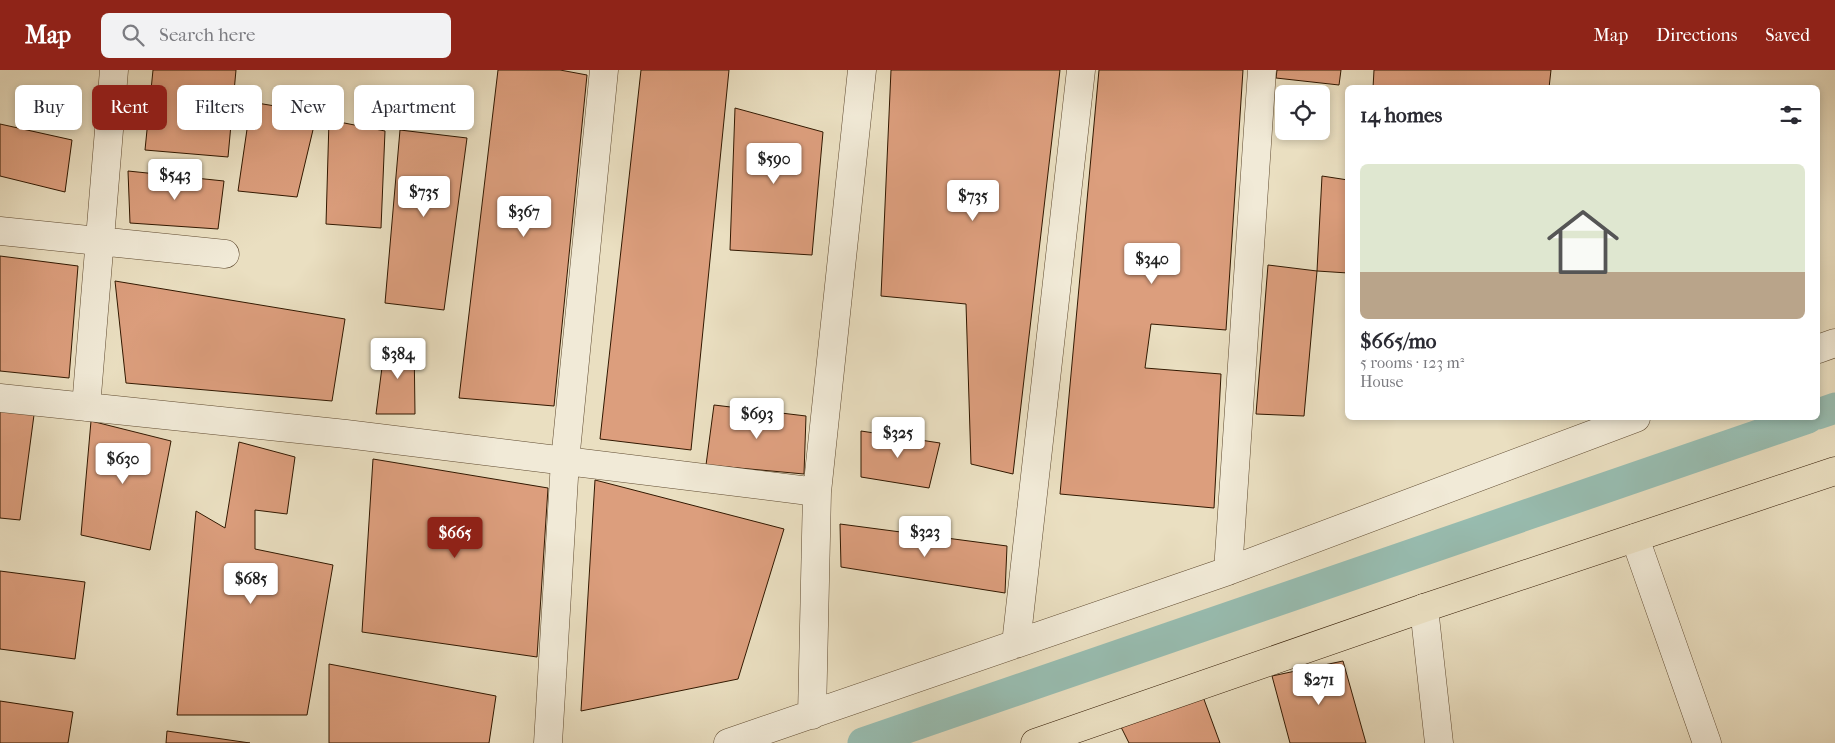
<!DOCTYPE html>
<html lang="en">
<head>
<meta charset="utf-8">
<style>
  :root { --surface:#fff; --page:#f2f2f3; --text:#2b2b33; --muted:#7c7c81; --line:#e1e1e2; --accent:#8f2418 }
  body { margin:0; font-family:"IM FELL French Canon",serif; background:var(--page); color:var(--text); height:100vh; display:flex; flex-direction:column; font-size:19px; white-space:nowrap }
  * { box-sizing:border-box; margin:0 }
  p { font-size:16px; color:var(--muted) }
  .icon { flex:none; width:28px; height:28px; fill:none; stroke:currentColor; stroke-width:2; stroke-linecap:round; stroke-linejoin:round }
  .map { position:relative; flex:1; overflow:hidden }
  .sheet { position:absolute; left:1345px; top:15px; width:475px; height:335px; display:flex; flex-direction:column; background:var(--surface); border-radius:8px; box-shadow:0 2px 8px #0003 }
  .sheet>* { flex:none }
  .guide { position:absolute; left:15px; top:15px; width:475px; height:45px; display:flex; gap:10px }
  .controls { position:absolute; left:1275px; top:15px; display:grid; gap:10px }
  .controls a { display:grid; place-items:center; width:55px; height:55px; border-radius:8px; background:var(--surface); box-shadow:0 2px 8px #0003; font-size:25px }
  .price { position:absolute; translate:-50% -42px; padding:0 11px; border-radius:5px; background:#fff; color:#222; font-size:16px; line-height:32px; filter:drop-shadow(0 1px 2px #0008) }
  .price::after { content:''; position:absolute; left:50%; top:30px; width:15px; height:11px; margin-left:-8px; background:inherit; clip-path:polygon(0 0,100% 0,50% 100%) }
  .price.current { background:var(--accent); color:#fff }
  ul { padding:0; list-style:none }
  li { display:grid; align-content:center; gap:10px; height:265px; padding:0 15px }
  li+li { border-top:1px solid var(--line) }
  li span { display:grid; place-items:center; height:155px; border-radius:8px; color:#555 }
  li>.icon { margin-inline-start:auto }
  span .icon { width:90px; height:90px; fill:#fffc; stroke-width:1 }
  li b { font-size:21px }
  h2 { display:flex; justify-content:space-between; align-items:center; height:60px; padding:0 15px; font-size:21px }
  .tag { padding:0 18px; border-radius:8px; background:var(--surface); box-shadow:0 2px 8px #0003; font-size:18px; line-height:45px }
  .tag.current { background:var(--accent); color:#fff }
  header { display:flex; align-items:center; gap:30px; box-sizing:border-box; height:70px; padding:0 25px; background:var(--accent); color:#fff }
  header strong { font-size:24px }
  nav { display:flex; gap:28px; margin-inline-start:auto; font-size:18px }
  .search { width:350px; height:45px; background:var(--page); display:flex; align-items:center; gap:12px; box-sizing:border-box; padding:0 18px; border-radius:8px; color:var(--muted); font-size:19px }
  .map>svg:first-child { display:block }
</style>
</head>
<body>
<header>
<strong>Map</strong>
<div class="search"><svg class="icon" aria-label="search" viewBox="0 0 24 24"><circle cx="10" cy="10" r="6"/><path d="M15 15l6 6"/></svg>Search here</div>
<nav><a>Map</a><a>Directions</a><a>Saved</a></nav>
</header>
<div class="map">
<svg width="1835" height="673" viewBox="0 0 1835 673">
  <rect width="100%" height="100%" fill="#eadfc1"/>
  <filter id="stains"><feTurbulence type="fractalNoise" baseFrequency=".004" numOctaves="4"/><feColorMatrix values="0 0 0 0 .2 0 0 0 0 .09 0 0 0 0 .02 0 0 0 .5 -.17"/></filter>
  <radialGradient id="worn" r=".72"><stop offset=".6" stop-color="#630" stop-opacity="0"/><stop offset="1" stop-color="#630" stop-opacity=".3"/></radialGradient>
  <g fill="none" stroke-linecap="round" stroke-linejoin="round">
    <!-- canal -->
    <path stroke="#98bdb1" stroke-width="31" d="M1818,344L1835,338
      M863,673L1808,348"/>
  </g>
  <!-- building -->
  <path fill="#dc9e7d" stroke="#311800" d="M153,0H236L228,87L145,80Z
    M498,0H560L587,5L554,336L459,328Z
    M641,0H729L691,380L600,369Z
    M891,0H1060L1013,404L971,394L966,234L881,226Z
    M1099,0H1243L1226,260L1151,254L1145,298L1221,304L1214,438L1060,424Z
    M1277,0H1341L1339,15L1276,8Z
    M1374,0H1551L1549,18H1373Z
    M251,32L317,43L297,127L238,121Z
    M735,38L823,62L812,185L730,180Z
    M329,50L385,61L381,158L326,154Z
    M0,54L72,70L65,122L0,106Z
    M400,60L467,68L444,240L385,233Z
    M128,101L224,111L218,159L130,153Z
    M1322,106L1348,110V203L1317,201Z
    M0,186L78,196L69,308L0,301Z
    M1268,195L1317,201L1304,346L1256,344Z
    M115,211L345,249L332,331L126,313Z
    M414,269L415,344H376L385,274Z
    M714,335L806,346L804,404L706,395Z
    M0,341L34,345L20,450L0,448Z
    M91,351L171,371L150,480L81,465Z
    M861,361L940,373L929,418L861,407Z
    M239,372L295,387L287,444L255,440V479L333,495L307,645H177L196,441L225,458Z
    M373,389L548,418L537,587L362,562Z
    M595,410L784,459L738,609L581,641Z
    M840,454L1007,476L1005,523L841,497Z
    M0,501L85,512L75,589L0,579Z
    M1343,591L1366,673H1290L1272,606Z
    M329,594L496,626L489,673H329Z
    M1202,624L1220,673H1129L1119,653Z
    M0,631L73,642L68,673H0Z
    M167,661L250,673H166Z"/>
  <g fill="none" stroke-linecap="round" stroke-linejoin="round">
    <defs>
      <path id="minor" d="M0,161L225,184
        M1818,279L1835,273
        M0,328L346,364L817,422
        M86,337L114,0
        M1635,468L1707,673
        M1228,501L1262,0
        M1424,538L1439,673
        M1016,574L1081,0
        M812,645L817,422L862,0
        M548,673L565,391L604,0
        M728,673L1228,501L1636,348"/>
      <path id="major" d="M1035,673L1424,538L1835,401"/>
    </defs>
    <!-- minor casing -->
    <use href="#minor" stroke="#5f4a30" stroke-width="29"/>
    <!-- major casing -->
    <use href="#major" stroke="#311800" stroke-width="29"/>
    <!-- minor -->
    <use href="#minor" stroke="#f1ead7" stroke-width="28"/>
    <!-- major -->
    <use href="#major" stroke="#eadfc1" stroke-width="28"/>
  </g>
  <rect width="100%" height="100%" filter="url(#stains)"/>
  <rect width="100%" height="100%" fill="url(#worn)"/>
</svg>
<div class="controls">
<a><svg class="icon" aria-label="locate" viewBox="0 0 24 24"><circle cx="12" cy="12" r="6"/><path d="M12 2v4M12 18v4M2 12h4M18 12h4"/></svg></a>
</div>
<b class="price" style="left:774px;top:115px">$590</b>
<b class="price" style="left:175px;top:131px">$543</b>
<b class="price" style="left:424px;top:148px">$735</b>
<b class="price" style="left:973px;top:152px">$735</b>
<b class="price" style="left:524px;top:168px">$367</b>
<b class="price" style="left:1152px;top:215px">$340</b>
<b class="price" style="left:398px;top:310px">$384</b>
<b class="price" style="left:757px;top:370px">$693</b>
<b class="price" style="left:898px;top:389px">$325</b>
<b class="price" style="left:123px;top:415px">$630</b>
<b class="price" style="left:925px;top:488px">$323</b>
<b class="price current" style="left:455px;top:489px">$665</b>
<b class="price" style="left:251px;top:535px">$685</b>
<b class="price" style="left:1319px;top:636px">$271</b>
<div class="guide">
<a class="tag">Buy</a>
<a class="tag current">Rent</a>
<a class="tag">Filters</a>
<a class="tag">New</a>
<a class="tag">Apartment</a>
</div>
<section class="sheet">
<h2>14 homes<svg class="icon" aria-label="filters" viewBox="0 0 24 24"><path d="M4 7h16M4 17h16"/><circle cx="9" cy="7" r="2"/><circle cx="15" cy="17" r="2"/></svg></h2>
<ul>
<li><span style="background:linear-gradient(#dfe7d0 70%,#b9a48a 0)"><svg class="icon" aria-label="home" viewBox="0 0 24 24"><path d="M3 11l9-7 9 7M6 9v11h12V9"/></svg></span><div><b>$665/mo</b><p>5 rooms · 123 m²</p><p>House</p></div></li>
</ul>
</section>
</div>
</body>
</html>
